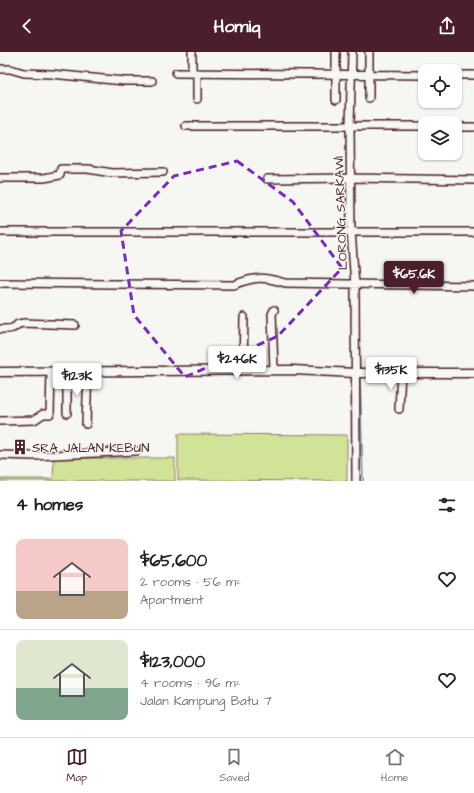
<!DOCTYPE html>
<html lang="en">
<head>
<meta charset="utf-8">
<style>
  :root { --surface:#fff; --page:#f2f2f2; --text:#222; --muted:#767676; --line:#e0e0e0; --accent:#4a1f2b }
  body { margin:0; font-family:"Architects Daughter",sans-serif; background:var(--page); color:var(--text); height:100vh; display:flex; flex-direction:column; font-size:15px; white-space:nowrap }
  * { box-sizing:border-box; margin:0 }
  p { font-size:13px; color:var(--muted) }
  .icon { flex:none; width:22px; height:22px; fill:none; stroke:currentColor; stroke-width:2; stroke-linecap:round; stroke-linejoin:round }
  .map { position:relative; height:429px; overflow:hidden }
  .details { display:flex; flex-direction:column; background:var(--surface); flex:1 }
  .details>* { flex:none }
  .tools { position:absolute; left:418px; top:12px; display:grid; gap:8px }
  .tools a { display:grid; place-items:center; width:44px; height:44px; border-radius:8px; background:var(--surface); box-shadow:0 1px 3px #0004; font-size:20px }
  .price { position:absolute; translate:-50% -34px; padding:0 9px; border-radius:4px; background:#fff; color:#222; font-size:13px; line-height:26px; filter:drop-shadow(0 1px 2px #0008) }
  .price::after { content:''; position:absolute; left:50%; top:24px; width:12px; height:9px; margin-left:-6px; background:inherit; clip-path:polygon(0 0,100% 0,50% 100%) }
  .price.selected { background:var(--accent); color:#fff }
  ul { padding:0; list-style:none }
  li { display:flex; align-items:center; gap:12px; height:100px; padding:0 16px }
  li+li { border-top:1px solid var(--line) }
  li span { display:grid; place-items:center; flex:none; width:112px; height:80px; border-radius:8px; color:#555 }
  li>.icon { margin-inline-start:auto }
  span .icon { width:48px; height:48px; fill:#fffc; stroke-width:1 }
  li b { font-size:17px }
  h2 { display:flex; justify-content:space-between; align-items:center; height:48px; padding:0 16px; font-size:17px }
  header { display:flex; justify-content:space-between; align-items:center; height:52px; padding:0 16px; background:var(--accent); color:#fff; font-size:18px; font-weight:700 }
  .menu { display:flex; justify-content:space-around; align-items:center; height:56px; border-top:1px solid var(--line); background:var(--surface); font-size:11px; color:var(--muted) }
  .menu a { display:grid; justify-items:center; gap:2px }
  .menu .selected { color:var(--accent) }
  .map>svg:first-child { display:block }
</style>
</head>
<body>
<header><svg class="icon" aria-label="back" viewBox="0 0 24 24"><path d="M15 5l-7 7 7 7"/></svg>Homiq<svg class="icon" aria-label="share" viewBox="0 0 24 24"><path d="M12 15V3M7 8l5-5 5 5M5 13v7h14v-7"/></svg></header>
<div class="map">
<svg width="474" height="429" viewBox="0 0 474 429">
  <rect width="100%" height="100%" fill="#f6f6f2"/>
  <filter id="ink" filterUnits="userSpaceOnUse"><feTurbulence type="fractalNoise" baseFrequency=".025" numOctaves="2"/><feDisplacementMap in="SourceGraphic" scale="8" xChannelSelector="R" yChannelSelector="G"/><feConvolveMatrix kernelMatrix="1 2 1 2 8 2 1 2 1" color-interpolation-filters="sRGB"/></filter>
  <g filter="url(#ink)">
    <!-- green -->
    <path fill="#d1e397" stroke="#8e8161" d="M178,382L347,383V429L178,428Z
      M54,406H175V429H0V427H53Z"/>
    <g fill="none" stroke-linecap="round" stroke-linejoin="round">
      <!-- stream -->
      <path stroke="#719099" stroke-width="1.5" d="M360,314V316
        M360,326L363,429"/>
      <defs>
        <path id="minor" d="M192,0V21
          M352,0L350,73L351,179L355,233L356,429
          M0,17H10L24,21L51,22L124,29H152
          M176,21L425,23
          M197,21V47
          M455,23H474
          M369,46V0
          M336,48V0
          M186,74H425
          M455,75H474
          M0,126H44L60,123L61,117H88L112,121L163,120
          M267,127L351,126L474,128
          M0,180H474
          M0,231L234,233C255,224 264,225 285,231L474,234
          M274,258L272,262L274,318
          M0,277C8,277 13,278 18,272L24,271L75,273
          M243,318L244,265
          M399,357L401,321
          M67,361V319
          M0,369L34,368L43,362H50L51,319
          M86,372L88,319
          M0,403L33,404L137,399"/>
        <path id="tertiary" d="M0,320L293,318L355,321H474"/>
      </defs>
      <!-- minor casing -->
      <use href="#minor" stroke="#4a1f2b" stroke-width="10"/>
      <!-- tertiary casing -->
      <use href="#tertiary" stroke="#4a1f2b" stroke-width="11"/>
      <!-- minor -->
      <use href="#minor" stroke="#f6f6f2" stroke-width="7"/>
      <!-- tertiary -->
      <use href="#tertiary" stroke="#f6f6f2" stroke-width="8"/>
    </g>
  </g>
  <!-- marked area -->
  <path fill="none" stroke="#7b2cbf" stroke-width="3" stroke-dasharray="8 5" stroke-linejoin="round" d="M237,109L293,150L342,216L278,284L185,325L134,263L121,179L174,124Z"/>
  <!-- icons -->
  <defs>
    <symbol id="building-bare" viewBox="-9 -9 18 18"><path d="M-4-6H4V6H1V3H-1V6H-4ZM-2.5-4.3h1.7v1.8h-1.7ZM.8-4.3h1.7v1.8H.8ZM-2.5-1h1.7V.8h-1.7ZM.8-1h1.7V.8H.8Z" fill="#4a1f2b" stroke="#f6f6f2" stroke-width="2.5" paint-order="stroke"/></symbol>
  </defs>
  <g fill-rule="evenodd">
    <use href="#building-bare" x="9" y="384" width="22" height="22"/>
  </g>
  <g text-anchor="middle" stroke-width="3" stroke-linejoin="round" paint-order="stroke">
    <!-- street labels -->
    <g font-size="13" fill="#4a1f2b" stroke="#f6f6f2">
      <text transform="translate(340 161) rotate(-92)" y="5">LORONG SARKAWI</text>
    </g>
    <!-- poi labels -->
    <g font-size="13" fill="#4a1f2b" stroke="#f6f6f2" text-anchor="start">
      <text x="32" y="400">SRA JALAN KEBUN</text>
    </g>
  </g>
</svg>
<div class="tools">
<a><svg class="icon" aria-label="locate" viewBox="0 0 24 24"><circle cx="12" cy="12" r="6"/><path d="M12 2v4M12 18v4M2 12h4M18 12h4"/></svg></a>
<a><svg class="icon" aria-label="layers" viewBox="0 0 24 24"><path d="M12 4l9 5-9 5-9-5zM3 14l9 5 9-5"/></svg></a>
</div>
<b class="price selected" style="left:414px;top:243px">$65.6K</b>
<b class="price" style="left:237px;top:328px">$246K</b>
<b class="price" style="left:391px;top:339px">$135K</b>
<b class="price" style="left:77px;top:345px">$123K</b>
</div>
<section class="details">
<h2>4 homes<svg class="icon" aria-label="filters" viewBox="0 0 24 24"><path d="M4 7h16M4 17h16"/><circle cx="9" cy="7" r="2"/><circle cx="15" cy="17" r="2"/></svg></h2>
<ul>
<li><span style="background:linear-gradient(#f6c9c9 65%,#b9a48a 0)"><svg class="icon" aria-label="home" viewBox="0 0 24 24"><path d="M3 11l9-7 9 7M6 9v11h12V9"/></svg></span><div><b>$65,600</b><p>2 rooms · 56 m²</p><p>Apartment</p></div><svg class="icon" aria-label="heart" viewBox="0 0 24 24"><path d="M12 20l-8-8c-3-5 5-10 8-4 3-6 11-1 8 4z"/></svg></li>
<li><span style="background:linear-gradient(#dfe7d0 60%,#7fa58c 0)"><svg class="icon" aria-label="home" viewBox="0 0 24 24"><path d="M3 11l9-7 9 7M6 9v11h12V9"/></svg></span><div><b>$123,000</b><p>4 rooms · 96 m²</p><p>Jalan Kampung Batu 7</p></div><svg class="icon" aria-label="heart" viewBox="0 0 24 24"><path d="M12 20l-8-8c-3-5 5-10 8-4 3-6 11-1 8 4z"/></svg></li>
</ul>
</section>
<nav class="menu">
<a class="selected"><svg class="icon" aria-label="map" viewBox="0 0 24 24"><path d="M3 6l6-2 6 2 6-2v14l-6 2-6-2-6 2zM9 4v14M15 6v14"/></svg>Map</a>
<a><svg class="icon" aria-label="saved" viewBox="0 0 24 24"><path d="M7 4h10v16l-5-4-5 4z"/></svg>Saved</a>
<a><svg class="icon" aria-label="home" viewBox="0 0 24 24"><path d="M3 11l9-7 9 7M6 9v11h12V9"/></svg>Home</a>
</nav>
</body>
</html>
